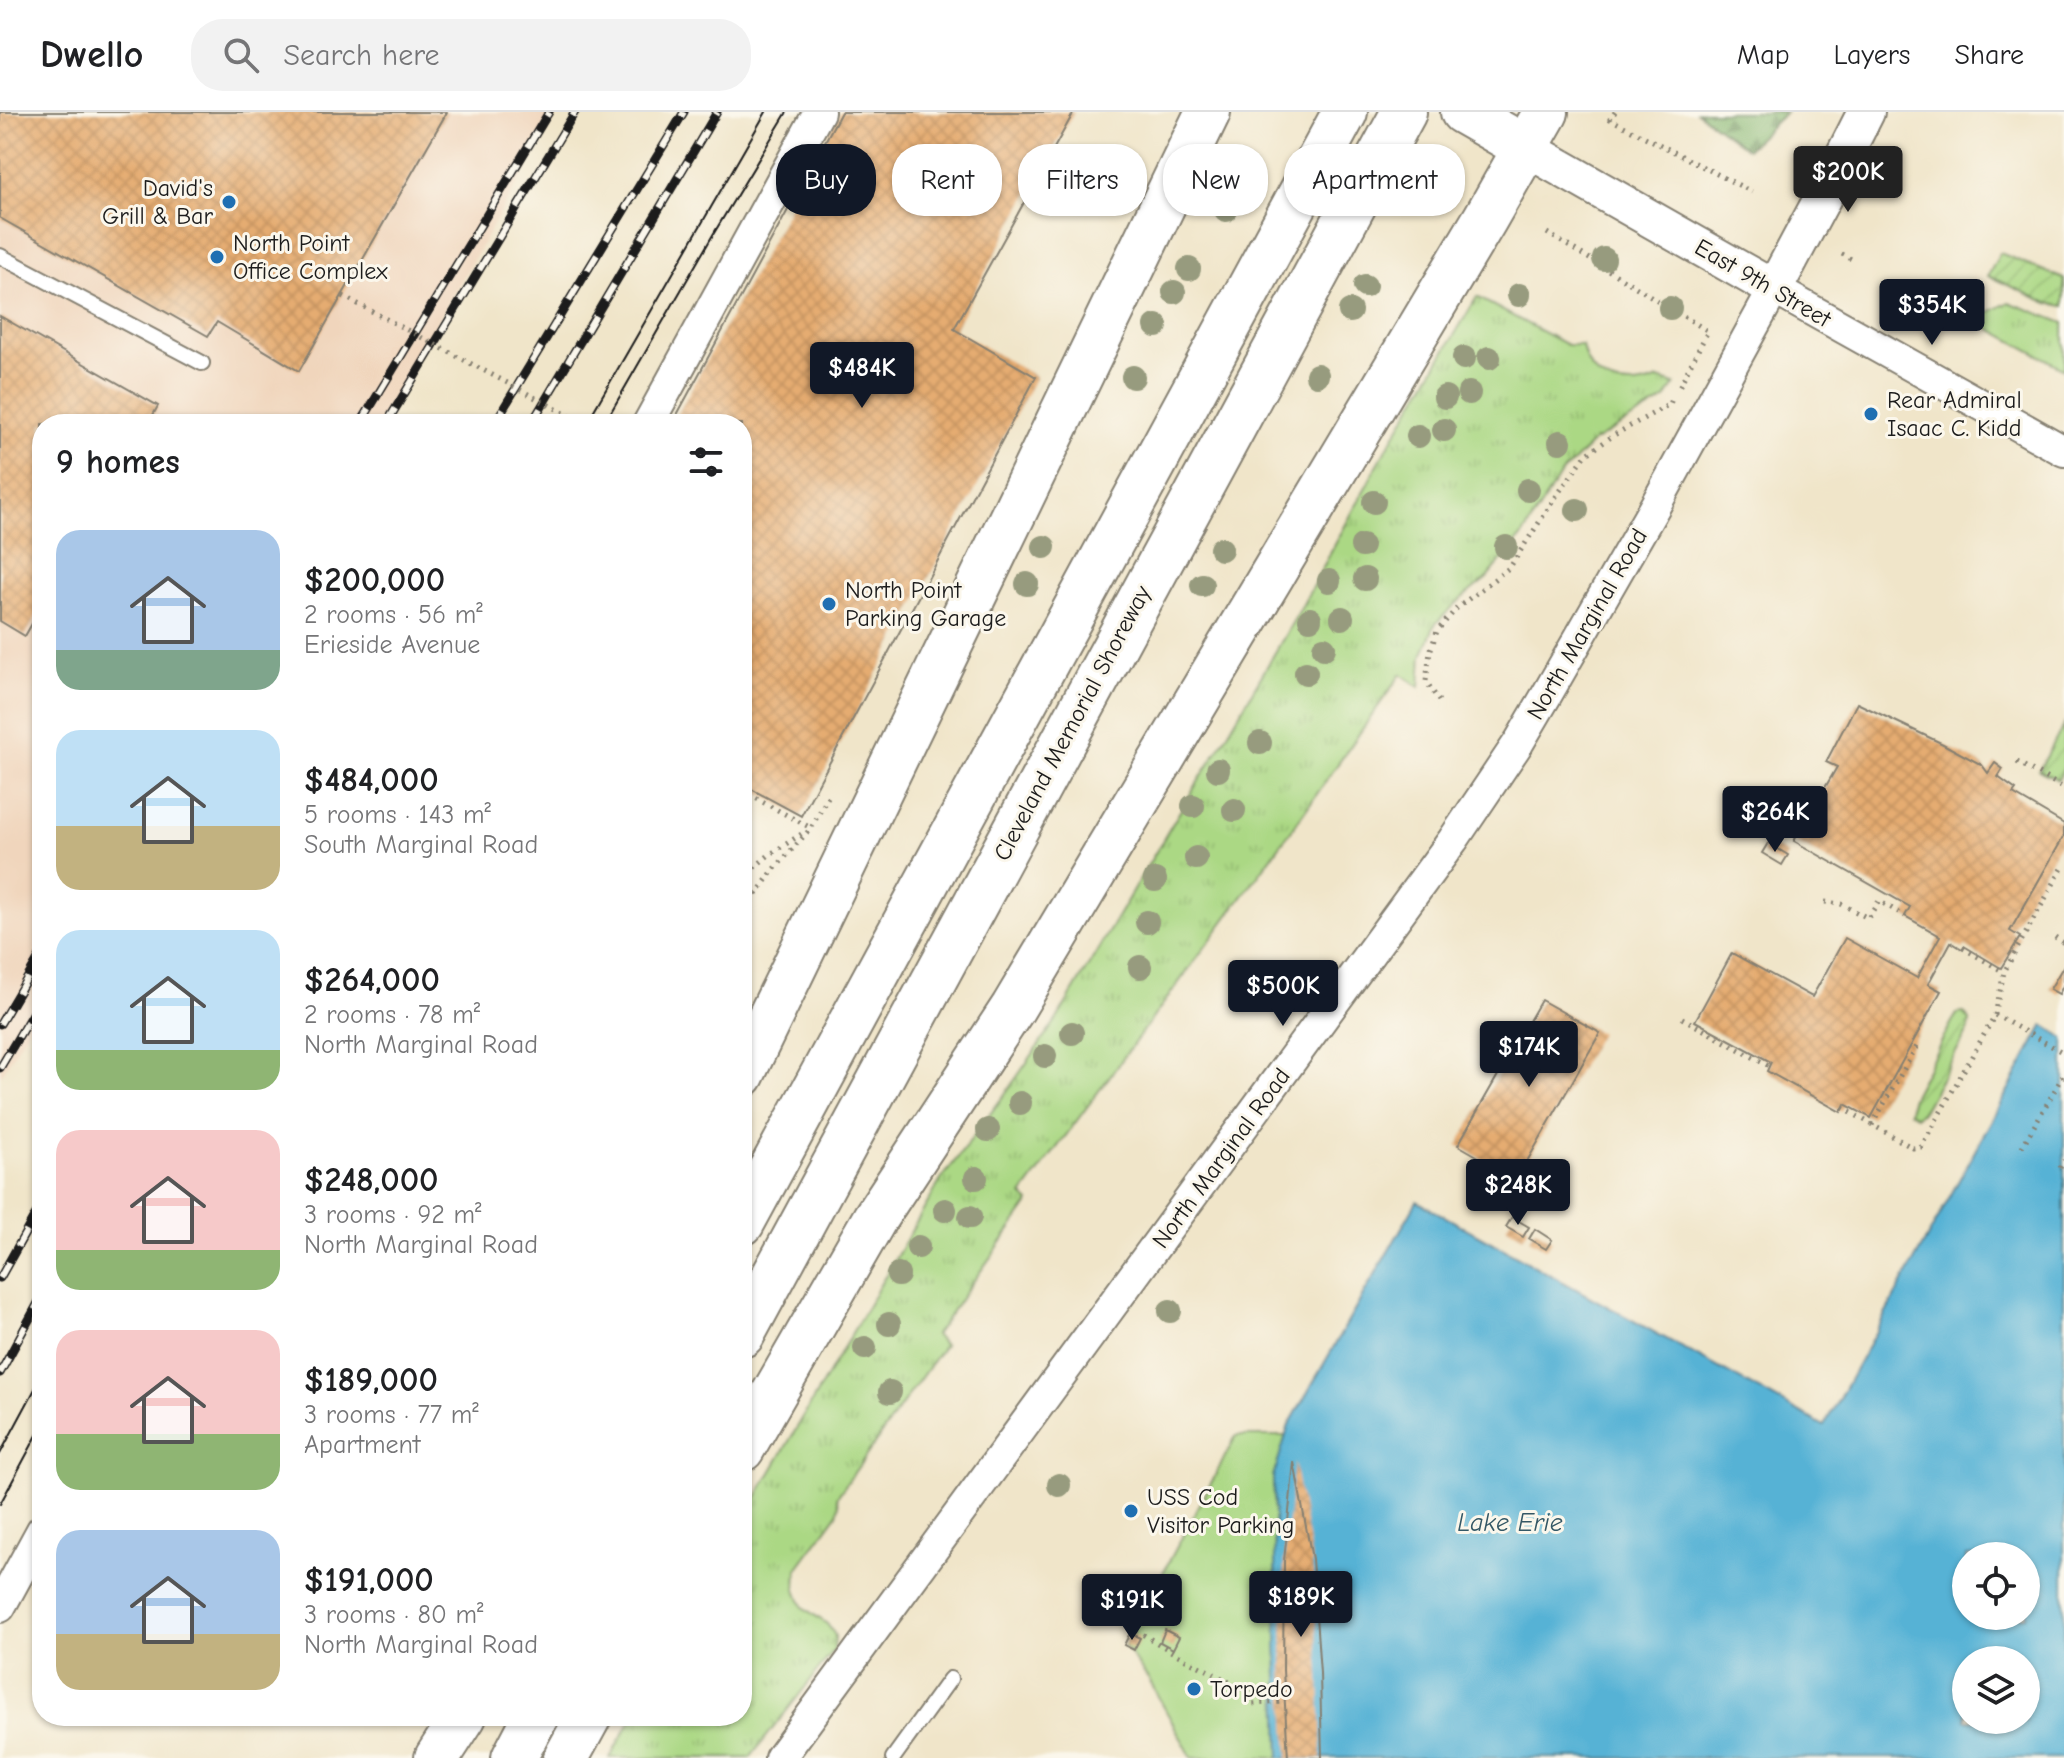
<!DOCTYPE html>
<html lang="en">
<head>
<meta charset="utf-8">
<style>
  :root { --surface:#fff; --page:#f2f2f2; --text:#202124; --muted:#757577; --line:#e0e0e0; --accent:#111827 }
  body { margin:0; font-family:"Comic Neue",sans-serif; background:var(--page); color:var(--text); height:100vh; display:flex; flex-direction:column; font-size:30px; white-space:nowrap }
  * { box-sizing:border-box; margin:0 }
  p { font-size:26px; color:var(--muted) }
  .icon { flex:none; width:44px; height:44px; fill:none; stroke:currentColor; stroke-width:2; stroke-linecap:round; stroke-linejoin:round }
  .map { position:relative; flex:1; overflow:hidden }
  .side { position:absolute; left:32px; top:302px; width:720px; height:1312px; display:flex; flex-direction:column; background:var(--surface); border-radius:32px; box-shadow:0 2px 6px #0004 }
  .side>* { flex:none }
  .banner { position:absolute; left:776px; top:32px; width:760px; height:72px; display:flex; gap:16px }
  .buttons { position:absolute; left:1952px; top:1430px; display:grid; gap:16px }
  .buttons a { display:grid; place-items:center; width:88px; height:88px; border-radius:50%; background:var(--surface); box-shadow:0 2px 6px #0004; font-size:40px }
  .price { position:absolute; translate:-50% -68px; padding:0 18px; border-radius:8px; background:var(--accent); color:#fff; font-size:26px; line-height:52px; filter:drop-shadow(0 2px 4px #0008) }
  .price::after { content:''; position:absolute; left:50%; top:48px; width:24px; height:18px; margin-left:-12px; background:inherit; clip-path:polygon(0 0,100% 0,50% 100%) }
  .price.current { background:#222; color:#fff }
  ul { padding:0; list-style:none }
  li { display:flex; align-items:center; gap:24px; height:200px; padding:0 24px }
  li span { display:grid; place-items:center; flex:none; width:224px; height:160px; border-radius:24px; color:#555 }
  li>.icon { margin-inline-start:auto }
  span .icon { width:96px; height:96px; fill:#fffc; stroke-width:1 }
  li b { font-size:34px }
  h2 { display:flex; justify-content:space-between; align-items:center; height:96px; padding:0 24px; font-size:34px }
  .chip { padding:0 28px; border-radius:32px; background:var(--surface); box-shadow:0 2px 6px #0004; font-size:28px; line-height:72px }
  .chip.current { background:var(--accent); color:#fff }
  header { display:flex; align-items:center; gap:48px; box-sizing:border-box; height:112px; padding:0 40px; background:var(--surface); border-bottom:2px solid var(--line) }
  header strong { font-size:38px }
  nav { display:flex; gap:44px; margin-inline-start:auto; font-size:28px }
  .search { width:560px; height:72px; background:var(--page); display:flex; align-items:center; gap:20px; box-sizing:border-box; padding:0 28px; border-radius:32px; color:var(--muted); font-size:30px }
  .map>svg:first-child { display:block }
</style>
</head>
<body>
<header>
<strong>Dwello</strong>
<div class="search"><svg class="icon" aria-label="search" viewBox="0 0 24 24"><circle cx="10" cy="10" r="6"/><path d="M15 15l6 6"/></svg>Search here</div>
<nav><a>Map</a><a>Layers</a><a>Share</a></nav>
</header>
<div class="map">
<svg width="2064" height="1646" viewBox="0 0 2064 1646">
  <defs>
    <pattern id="grass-tufts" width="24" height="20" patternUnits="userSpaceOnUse" patternTransform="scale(2)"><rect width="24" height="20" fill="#abd884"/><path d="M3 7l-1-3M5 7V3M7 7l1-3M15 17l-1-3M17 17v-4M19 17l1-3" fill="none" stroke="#93b971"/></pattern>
    <pattern id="forest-firs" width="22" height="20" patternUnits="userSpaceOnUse" patternTransform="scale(2)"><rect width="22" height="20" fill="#88b872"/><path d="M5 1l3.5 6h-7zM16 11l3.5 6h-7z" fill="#6e955d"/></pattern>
    <pattern id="garden-furrows" width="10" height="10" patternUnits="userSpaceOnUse" patternTransform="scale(2)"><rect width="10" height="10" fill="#abd884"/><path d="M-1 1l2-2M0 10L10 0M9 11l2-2" fill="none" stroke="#93b971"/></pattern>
    <pattern id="building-cross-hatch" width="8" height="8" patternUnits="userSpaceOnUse" patternTransform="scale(2)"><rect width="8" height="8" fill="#e5ac71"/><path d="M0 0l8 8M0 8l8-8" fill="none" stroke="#c49361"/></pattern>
  </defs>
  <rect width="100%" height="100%" fill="#fbf7ec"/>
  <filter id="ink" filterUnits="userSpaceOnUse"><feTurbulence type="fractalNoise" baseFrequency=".0125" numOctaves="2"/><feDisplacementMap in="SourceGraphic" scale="16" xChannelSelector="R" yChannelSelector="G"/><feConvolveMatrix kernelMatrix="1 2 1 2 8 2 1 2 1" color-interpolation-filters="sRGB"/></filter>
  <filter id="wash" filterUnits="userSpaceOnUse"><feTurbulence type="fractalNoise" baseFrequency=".006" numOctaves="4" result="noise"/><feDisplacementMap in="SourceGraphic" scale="32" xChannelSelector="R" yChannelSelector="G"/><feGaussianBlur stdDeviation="1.8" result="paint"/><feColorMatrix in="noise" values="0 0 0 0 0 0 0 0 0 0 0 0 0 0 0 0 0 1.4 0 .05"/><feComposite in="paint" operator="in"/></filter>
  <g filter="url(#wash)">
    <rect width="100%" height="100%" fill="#f0e5c9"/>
    <!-- built -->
    <path fill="#f0d5bc" d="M0,0H559L378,312H42V893L0,965Z"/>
    <!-- grass -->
    <path fill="url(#grass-tufts)" stroke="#647a50" stroke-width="2" d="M1477,185L1567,233H1582C1589,273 1626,280 1659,267L1675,272L1666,287L1593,330L1560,363L1523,423L1487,466L1462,486L1435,512L1422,544L1420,575L1401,562L1293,716L1022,1083L1030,1090L935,1223L944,1233L837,1385L839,1393L837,1402L797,1457L796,1477L803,1495L827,1512L835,1523L834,1538L750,1646H610L633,1604H742V1410L941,1068L1010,975L1057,907L1177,704L1224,628L1301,496L1384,341Z
      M2009,190L2064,211V257L1967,204L1972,194L1990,200Z"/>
    <!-- forest -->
    <path fill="url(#forest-firs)" stroke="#526a47" stroke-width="2" d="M1697,0H1786L1747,37Z"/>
    <!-- park -->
    <path fill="#abd884" stroke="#647a50" stroke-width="2" d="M1236,1324H1286L1273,1366L1280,1646H1192L1149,1568L1124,1534Z"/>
    <!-- garden -->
    <path fill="url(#garden-furrows)" stroke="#647a50" stroke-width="2" d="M2000,141L2064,167V194L2048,191L1988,164Z
      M2064,613V657L2058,668L2039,658Z
      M1964,901L1970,908L1969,917L1923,999L1916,1004L1909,1000L1911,987L1952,910L1957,902Z"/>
    <!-- water -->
    <path fill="#57b2d5" stroke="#3a6778" stroke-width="2" fill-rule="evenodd" d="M2044,913L2064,926V1646H1280L1273,1366L1289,1313L1417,1089L1824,1314ZM1966,1444H2026V1504H1966ZM1966,1548H2026V1608H1966Z"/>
    <g id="blocks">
      <!-- building -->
      <path fill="url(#building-cross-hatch)" d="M0,0H447L299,259L217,210L208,224L0,106Z
        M841,0H1074L954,217L1036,265L801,704L742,672V312H672Z
        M0,204L158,294L148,312H42V494L25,524L0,509Z
        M1857,591L1943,632L1982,653L1988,661L1995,651L2003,657L1998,665L2016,678L2013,682L2064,712V724L2010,819L2020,825L2001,856L1964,834L1962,837L1951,830L1928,872L1941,879L1871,1006L1845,992L1841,1000L1767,959L1771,950L1695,909L1732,841L1812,885L1845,826L1917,866L1940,824L1905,804L1910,795L1794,729L1837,655L1826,650Z
        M1768,731L1788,743L1782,753L1762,741Z
        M2064,853V872L2059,882L2050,877Z
        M1541,888L1600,921L1517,1067L1458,1033Z
        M1512,1105L1529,1115L1523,1125L1506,1115Z
        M1535,1117L1552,1128L1546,1137L1529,1127Z
        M1294,1350L1312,1447L1320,1561L1322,1646H1288L1283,1558L1284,1449Z
        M1165,1518L1179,1525L1173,1537L1160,1530Z
        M1130,1521L1140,1526L1134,1538L1124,1533Z"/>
    </g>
  </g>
  <g filter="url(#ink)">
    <use href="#blocks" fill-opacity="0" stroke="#868072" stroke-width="2"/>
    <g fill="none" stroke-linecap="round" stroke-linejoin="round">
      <defs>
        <path id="service" d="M0,144L202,251
          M893,1646L950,1567"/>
        <path id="minor" d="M648,312L819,0
          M0,1495L42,1418
          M780,1646L1453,728L1519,630L1546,584L1655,394L1774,177L2064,339"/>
        <path id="tertiary" d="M1526,36L1774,177L1821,89L1866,0"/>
        <path id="primary" d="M1463,0L1526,36"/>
        <path id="motorway" d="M742,963L1208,0
          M742,1111L1345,0
          M742,1223L1404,0
          M742,1337L875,1106L1013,896L1485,107L1546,0
          M437,1646L464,1604
          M514,1646L536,1604
          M566,1646L589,1604"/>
      </defs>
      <!-- service casing -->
      <use href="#service" stroke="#868072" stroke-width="18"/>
      <!-- minor casing -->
      <use href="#minor" stroke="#868072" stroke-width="34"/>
      <!-- tertiary casing -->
      <use href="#tertiary" stroke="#868072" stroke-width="40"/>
      <!-- primary casing -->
      <use href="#primary" stroke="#868072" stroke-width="48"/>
      <!-- motorway casing -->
      <use href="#motorway" stroke="#868072" stroke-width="48"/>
      <!-- path -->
      <path stroke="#868072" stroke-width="5" stroke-dasharray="2 6" stroke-linecap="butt" d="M1615,0L1610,7L1752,80
        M1547,121L1708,219L1679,275
        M1842,142L1853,148
        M1439,589L1426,569L1430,540L1437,519L1457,496L1510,455L1557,383L1586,343L1614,323L1670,292L1672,287
        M2017,650L2064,676
        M742,679L811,716
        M742,766L769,743L803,721
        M1825,790L1841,792L1868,806L1879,789L1905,804
        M742,802L772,760L811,716L829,683
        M2055,825L2064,831
        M1963,836L2004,860
        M1995,903L2064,941
        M1682,906L1769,954
        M1843,996L1913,1036L1921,1035L1995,903L2004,860L2064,753
        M1872,1013L1917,934
        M2022,1035L2064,962
        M2060,1056L2064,1048
        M1086,1479L1132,1516L1174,1541L1251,1581V1592L1285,1590"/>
      <!-- service -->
      <use href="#service" stroke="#fff" stroke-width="14"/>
      <!-- minor -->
      <use href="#minor" stroke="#fff" stroke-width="30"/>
      <!-- tertiary -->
      <use href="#tertiary" stroke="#fff" stroke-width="36"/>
      <!-- primary -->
      <use href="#primary" stroke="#fff" stroke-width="44"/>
      <!-- motorway -->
      <use href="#motorway" stroke="#fff" stroke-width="44"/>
      <!-- tram -->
      <path stroke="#1c1c1c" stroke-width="2" d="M586,312L766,0
        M604,312L714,121L787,0
        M0,1342L42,1264
        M0,1392L42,1314"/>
      <defs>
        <path id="rail" d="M360,312L549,0
          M386,312L575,0
          M494,312L684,0
          M531,312L717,0
          M0,912L42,841
          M0,956L42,885
          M0,1166L42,1091
          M0,1261L42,1184"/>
      </defs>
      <!-- rail casing -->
      <use href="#rail" stroke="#1c1c1c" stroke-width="9"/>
      <!-- rail -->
      <use href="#rail" stroke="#fbf7ec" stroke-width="6" stroke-dasharray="18" stroke-linecap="butt"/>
      <!-- path-bridge -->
      <path stroke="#868072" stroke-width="5" stroke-dasharray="2 6" stroke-linecap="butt" d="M343,184L585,312"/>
    </g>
    <!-- trees -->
    <g fill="#979b7e">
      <circle cx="1226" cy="98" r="12"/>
      <circle cx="1604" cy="147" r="12"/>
      <circle cx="1189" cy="157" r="12"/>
      <circle cx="1365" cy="174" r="12"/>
      <circle cx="1174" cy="180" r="12"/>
      <circle cx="1519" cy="183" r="12"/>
      <circle cx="1670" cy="196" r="12"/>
      <circle cx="1350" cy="199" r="12"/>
      <circle cx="1156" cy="214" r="12"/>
      <circle cx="1464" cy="246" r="12"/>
      <circle cx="1489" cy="246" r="12"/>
      <circle cx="1317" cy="263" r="12"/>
      <circle cx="1133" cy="265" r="12"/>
      <circle cx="1469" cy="281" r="12"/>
      <circle cx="1445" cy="285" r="12"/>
      <circle cx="1444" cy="318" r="12"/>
      <circle cx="1418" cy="324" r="12"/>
      <circle cx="1560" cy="330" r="12"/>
      <circle cx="1528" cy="378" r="12"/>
      <circle cx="1374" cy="390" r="12"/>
      <circle cx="1577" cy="398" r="12"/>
      <circle cx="1362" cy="434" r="12"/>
      <circle cx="1044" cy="435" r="12"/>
      <circle cx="1506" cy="435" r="12"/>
      <circle cx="1221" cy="437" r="12"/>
      <circle cx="1365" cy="467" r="12"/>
      <circle cx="1329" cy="469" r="12"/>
      <circle cx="1027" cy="472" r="12"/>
      <circle cx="1202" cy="473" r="12"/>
      <circle cx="1342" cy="506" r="12"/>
      <circle cx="1310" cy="507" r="12"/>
      <circle cx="1324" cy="536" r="12"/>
      <circle cx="1306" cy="561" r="12"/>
      <circle cx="1260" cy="631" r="12"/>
      <circle cx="1218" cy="658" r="12"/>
      <circle cx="1193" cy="694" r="12"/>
      <circle cx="1234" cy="698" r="12"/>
      <circle cx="1196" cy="746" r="12"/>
      <circle cx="1155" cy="768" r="12"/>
      <circle cx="1147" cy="810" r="12"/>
      <circle cx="1140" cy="855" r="12"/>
      <circle cx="1072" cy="921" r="12"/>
      <circle cx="1045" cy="944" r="12"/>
      <circle cx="1020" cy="991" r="12"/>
      <circle cx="988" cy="1018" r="12"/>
      <circle cx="976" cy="1066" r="12"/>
      <circle cx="945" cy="1098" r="12"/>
      <circle cx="970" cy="1105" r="12"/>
      <circle cx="918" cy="1135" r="12"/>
      <circle cx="898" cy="1163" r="12"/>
      <circle cx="1170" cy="1199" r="12"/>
      <circle cx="889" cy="1212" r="12"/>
      <circle cx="865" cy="1236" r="12"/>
      <circle cx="890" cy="1280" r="12"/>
      <circle cx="1059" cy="1373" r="12"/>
    </g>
  </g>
  <!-- markers -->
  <g fill="#1f6fb2" stroke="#fbf7ec" stroke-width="3">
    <circle cx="229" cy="90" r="8"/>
    <circle cx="217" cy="145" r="8"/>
    <circle cx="1871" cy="302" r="8"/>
    <circle cx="829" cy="492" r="8"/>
    <circle cx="1131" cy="1399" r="8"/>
    <circle cx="1194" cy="1577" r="8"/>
  </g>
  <g text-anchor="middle" stroke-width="6" stroke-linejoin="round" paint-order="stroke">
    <!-- poi labels -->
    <g font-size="24" fill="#1c1c1c" stroke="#fbf7ec" text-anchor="start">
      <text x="213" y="84" text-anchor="end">David's<tspan x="213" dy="28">Grill &amp; Bar</tspan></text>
      <text x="233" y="139">North Point<tspan x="233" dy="28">Office Complex</tspan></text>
      <text x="1887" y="296">Rear Admiral<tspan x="1887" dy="28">Isaac C. Kidd</tspan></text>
      <text x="845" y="486">North Point<tspan x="845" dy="28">Parking Garage</tspan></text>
      <text x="1147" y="1393">USS Cod<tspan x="1147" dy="28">Visitor Parking</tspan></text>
      <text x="1210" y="1585">Torpedo</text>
    </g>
    <!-- street labels -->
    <g font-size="24" fill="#1c1c1c" stroke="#fbf7ec">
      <text transform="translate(1763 171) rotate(30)" y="8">East 9th Street</text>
      <text transform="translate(1587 512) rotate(-60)" y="8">North Marginal Road</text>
      <text transform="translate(1072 611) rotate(-62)" y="8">Cleveland Memorial Shoreway</text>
      <text transform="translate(1221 1046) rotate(-54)" y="8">North Marginal Road</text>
    </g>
    <!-- water labels -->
    <g font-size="26" font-style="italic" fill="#345866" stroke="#fbf7ec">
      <text x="1510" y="1419">Lake Erie</text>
    </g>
  </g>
</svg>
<div class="buttons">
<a><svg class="icon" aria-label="locate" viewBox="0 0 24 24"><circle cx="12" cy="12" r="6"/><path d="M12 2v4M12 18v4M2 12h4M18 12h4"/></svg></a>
<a><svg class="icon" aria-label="layers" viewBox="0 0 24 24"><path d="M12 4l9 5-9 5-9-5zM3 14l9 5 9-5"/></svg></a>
</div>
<b class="price current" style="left:1848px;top:102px">$200K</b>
<b class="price" style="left:1932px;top:235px">$354K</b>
<b class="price" style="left:862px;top:298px">$484K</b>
<b class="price" style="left:1775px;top:742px">$264K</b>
<b class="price" style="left:1283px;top:916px">$500K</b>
<b class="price" style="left:1529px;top:977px">$174K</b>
<b class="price" style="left:1518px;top:1115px">$248K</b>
<b class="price" style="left:1301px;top:1527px">$189K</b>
<b class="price" style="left:1132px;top:1530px">$191K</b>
<div class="banner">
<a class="chip current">Buy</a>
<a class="chip">Rent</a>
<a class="chip">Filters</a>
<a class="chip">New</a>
<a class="chip">Apartment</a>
</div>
<section class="side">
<h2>9 homes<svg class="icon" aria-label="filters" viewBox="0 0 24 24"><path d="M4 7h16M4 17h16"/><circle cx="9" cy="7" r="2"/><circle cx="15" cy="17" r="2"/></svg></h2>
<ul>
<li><span style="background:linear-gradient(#a9c7e8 75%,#7fa58c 0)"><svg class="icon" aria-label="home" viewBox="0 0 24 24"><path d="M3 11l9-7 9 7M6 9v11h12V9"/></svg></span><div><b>$200,000</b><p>2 rooms · 56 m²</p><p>Erieside Avenue</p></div></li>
<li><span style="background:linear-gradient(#bfe0f5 60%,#c2b280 0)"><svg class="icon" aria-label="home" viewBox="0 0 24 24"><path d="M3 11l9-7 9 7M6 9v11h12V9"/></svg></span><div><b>$484,000</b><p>5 rooms · 143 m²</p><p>South Marginal Road</p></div></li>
<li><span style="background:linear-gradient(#bfe0f5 75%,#8fb573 0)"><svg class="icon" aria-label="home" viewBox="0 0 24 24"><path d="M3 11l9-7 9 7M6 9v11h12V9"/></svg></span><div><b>$264,000</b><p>2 rooms · 78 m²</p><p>North Marginal Road</p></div></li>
<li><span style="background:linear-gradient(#f6c9c9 75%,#8fb573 0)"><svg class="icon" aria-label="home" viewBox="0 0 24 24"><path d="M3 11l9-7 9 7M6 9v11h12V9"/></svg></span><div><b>$248,000</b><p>3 rooms · 92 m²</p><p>North Marginal Road</p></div></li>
<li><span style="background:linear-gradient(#f6c9c9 65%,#8fb573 0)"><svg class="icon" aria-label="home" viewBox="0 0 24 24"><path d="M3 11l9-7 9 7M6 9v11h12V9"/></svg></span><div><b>$189,000</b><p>3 rooms · 77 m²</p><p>Apartment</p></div></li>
<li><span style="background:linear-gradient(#a9c7e8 65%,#c2b280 0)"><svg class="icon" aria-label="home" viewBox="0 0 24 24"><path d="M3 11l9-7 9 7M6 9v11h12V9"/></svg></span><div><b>$191,000</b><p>3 rooms · 80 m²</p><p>North Marginal Road</p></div></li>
</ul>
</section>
</div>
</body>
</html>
